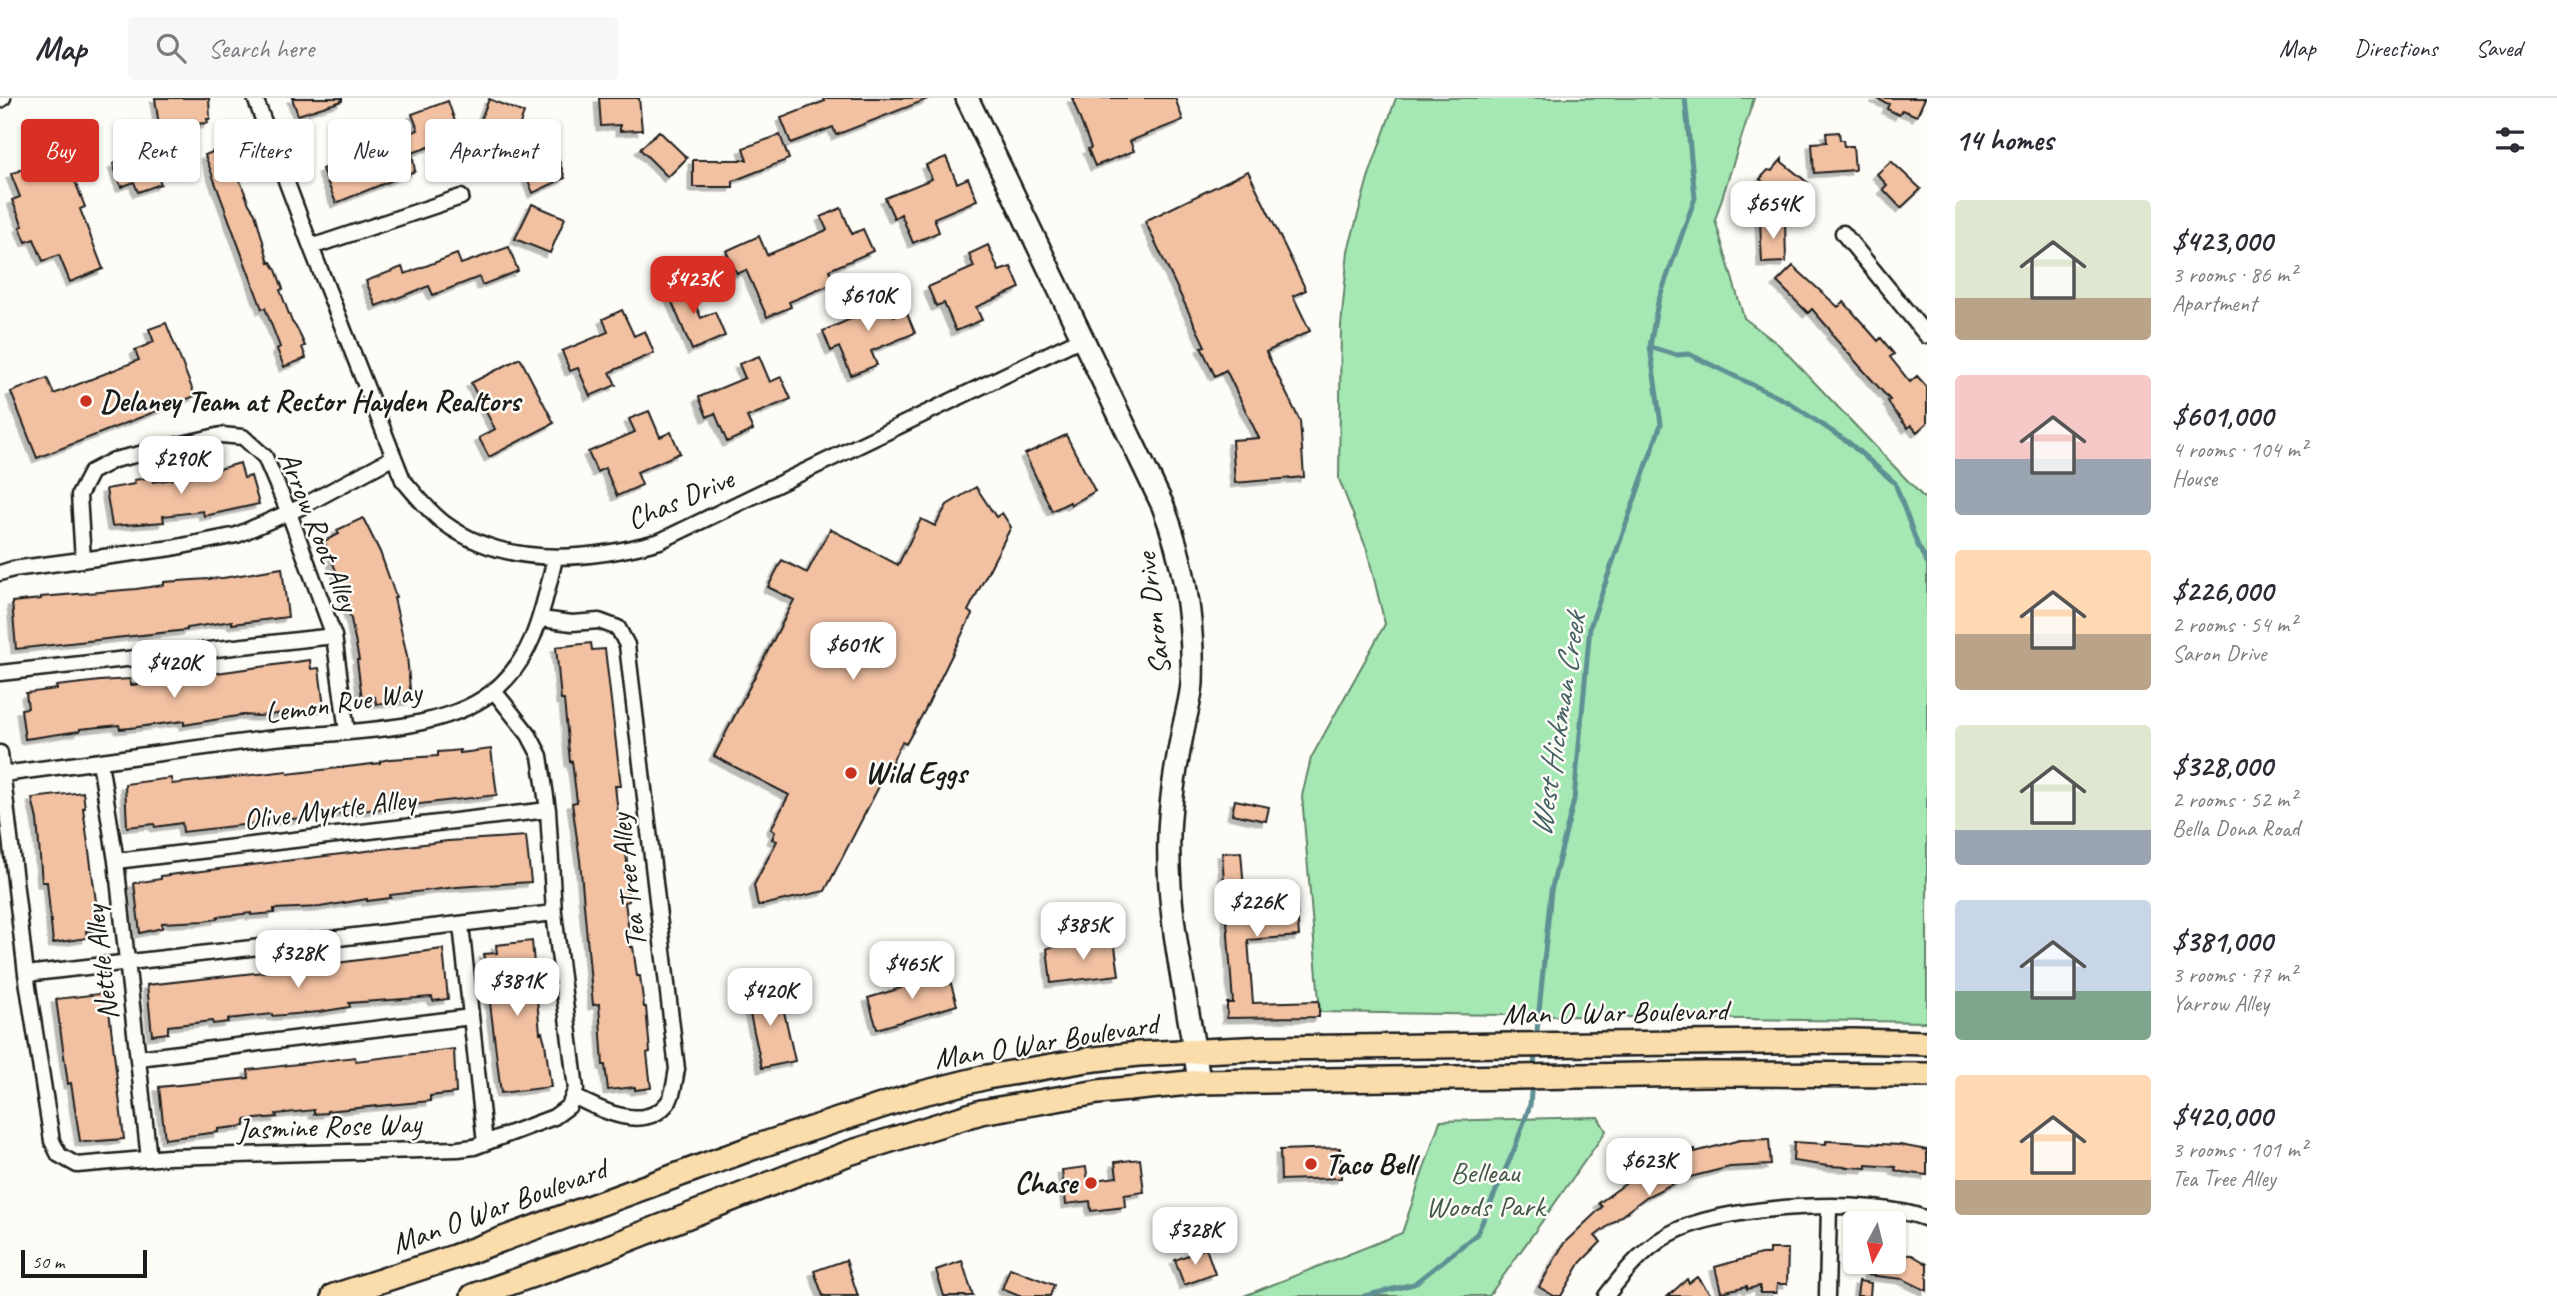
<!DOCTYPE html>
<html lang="en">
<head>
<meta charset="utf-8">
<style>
  :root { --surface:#fff; --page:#f7f7f7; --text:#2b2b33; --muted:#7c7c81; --line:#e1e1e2; --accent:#d93025 }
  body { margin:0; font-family:Caveat,sans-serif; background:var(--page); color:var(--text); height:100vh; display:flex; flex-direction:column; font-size:26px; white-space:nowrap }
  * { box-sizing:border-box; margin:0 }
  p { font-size:23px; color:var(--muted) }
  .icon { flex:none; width:38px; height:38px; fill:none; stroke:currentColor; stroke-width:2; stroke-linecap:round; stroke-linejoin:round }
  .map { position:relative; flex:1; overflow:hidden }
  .details { display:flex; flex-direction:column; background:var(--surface); width:630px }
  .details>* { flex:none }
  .top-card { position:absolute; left:21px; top:21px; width:665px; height:63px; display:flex; gap:14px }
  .needle { width:46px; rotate:187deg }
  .buttons { position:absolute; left:1843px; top:1113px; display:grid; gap:14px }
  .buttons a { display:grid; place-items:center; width:63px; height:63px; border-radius:7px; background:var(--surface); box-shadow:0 2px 5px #0004; font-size:35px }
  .scale { position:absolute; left:21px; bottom:18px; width:126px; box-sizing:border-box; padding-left:7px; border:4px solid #1c1c1c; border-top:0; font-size:19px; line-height:24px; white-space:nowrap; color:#1c1c1c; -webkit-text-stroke:5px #fdfcf7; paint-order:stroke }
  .price { position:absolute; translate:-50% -60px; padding:0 16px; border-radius:14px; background:#fff; color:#222; font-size:23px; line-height:46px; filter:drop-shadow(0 2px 4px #0008) }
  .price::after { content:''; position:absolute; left:50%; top:42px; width:21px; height:16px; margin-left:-10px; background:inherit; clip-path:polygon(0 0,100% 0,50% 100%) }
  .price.current { background:var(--accent); color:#fff }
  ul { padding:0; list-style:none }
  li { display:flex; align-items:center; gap:21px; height:175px; padding:0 28px }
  li span { display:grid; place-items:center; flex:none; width:196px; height:140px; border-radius:7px; color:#555 }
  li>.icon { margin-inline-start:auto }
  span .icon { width:84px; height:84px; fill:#fffc; stroke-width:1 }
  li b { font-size:30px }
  h2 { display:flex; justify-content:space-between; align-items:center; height:84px; padding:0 28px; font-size:30px }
  .pill { padding:0 24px; border-radius:7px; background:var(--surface); box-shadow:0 2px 5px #0004; font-size:24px; line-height:63px }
  .pill.current { background:var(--accent); color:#fff }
  header { display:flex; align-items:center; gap:42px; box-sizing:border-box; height:98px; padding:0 35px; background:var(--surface); border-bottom:2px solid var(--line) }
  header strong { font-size:33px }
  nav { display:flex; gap:38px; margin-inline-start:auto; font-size:24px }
  .search { width:490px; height:63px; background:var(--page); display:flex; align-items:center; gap:18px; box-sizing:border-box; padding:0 24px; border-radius:7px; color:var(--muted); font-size:26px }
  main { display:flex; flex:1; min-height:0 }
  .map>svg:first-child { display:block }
</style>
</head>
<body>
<header>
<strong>Map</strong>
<div class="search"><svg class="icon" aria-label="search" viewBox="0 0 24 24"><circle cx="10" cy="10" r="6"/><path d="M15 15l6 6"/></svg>Search here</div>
<nav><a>Map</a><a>Directions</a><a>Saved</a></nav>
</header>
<main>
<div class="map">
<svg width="1927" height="1198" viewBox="0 0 1927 1198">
  <defs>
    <filter id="shadow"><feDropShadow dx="-4.5" dy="4.5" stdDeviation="0" flood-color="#0004"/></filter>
  </defs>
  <rect width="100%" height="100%" fill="#fdfcf7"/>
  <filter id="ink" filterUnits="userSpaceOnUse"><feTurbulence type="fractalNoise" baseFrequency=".0143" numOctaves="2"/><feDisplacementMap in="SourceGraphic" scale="14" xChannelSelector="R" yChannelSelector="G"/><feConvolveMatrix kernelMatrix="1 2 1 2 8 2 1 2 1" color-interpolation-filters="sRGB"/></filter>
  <g filter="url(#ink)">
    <!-- green -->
    <path fill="#a5e8b3" stroke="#608268" stroke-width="2" d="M1396,0H1754L1715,122L1744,220L1779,247L1927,403V924L1320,914L1302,698L1311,660L1385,526L1367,452L1339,381L1341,228L1348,153L1368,80Z
      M1598,1019L1606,1033L1489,1198H1244L1402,1135L1440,1023Z"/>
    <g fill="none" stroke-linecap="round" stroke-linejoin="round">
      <!-- stream -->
      <path stroke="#5f9094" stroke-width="5" d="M1650,249L1676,257L1689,256L1788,304L1848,344L1895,385L1918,448L1927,464
        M1536,943L1551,793L1574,702L1590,529L1661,326L1650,249L1658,204L1695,100L1685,0
        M1533,974L1536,952
        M1364,1198L1414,1186L1477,1136L1514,1052L1530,1007L1532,984"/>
    </g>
    <!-- building -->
    <path fill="#f2c1a2" stroke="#1c1c1c" stroke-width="2" filter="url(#shadow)" d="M155,0H209L210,21H207L208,25L159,28Z
      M292,0H342V3L298,17Z
      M599,0H639L642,32L620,33V27L601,28Z
      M823,0H927L928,1L836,37L833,29L791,45L781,20L825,3Z
      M1072,0H1175L1183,22L1130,43L1134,53L1095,68L1088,51L1091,50Z
      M1875,0H1925L1917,18L1902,12L1899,17L1887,11L1889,6Z
      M489,1L524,15L511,50L475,36Z
      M448,3L460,38L412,55L415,73L336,105L322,71L418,32L412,16Z
      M659,33L687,60L668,79L640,51Z
      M1839,34L1840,42H1843L1844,48H1853L1855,72L1814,75L1812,45L1827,44L1826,35Z
      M780,37L789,61L733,83V89H693V62H747L743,50Z
      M553,45L565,80L533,95L519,59Z
      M227,48L249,106L255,115L269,165L271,164L276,172L283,191L280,192L292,224L297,230L305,248L302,249L306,260L284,269L277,251L280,249L265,210L262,211L205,57Z
      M148,52L161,86L138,94L134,84L121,89L113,66L124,62L123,60Z
      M946,59L957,85L968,80L977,102L934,120L939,134L913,145L901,116L894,120L885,100L932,81L926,67Z
      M1782,61V64L1808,85L1796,99L1783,89L1784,113L1758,91L1763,84L1760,81L1768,72L1772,73Z
      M1891,63L1921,91L1901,110L1883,91L1887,87L1877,76Z
      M35,66L42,83L71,73L85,109L80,111L103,171L70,184L59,157L43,163L34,141L26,144L20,129L23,128L12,102L20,99L11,76Z
      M1248,73L1306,192L1293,198L1310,233L1266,254L1300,323L1304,379L1235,385L1232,342L1259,340L1226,272L1215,278L1201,249L1205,248L1145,123Z
      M532,106L565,120L550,155L515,141Z
      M841,110L852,136L863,131L873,153L829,172L835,185L789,204L791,209L767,219L746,172L737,176L726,153L759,138L767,157L827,132L821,119Z
      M1785,122L1786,164L1762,165L1760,123Z
      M988,147L999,173L1011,169L1020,190L976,209L982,222L956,233L944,205L936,208L928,189L974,169L969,156Z
      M509,149L518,173L482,187L479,179L433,197L429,188L376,208L366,183L402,169L405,176L457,156L461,166Z
      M1793,168L1838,209L1844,204L1878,243L1881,240L1894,256L1890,259L1910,284L1917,278L1927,289V325L1917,334L1911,327L1908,330L1893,312L1888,303L1890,302L1831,236L1832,234L1812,211L1808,215L1777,184Z
      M683,177L701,220L715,214L725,238L692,252L664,185Z
      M883,192L894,218L906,213L915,235L871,253L877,267L851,277L839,249L831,253L823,233L869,213L864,200Z
      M622,212L634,238L645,233L654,255L610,274L616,287L590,298L578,270L570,273L562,253L608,234L603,221Z
      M166,225L195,298L37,360L11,294L47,280L54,296L139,262L135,252L154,244L149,231Z
      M759,258L770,284L781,279L791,301L747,319L753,332L727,344L715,315L707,319L699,299L745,280L739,266Z
      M520,260L554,325L489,359L479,340L495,331L471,285Z
      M649,313L660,339L671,334L680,355L637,374L642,387L617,398L605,370L597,374L588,354L635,334L629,321Z
      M1066,337L1095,393L1071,407L1070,404L1052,413L1025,356Z
      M240,365L244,380L251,378L259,406L204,418L203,413L163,418L164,424L112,428L106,391L135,386L134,382L152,379L153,384L196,378L195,372L211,369L212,373Z
      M976,389L996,419L1002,415L1011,429L968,513L972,516L925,612L906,646L902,644L825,793L758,808L754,787L777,743L772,741L775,734L771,731L789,697L714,658L794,502L768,489L782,462L807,475L830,431L898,467L921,421L935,428L947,407Z
      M363,420L380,454L396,499L394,500L407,558L411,602L376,606L375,599L362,601L357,562H359L351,521L344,502L347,500L324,443L339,436L337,432Z
      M282,470L288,519L232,526V523L187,530V532L16,551L12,504L41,501V499L136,491L164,487V484L223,480Z
      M591,545L592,552L605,551L621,688H615L620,733L623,732L628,771L625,772L629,803L625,804L631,849H633L637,878H640L644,909H646L650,954L647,955L651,990L635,992V989L608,992L605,967H603L599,906L593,907L580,762L572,705L577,704L572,663L570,664L564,602H561L559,580L556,549Z
      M310,562L311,571L319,570L324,610L259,618L243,617L184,627V623L130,630L120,631L119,627L80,631V633L25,641L21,611L28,610L26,595L57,591L56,588L100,583L130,581L131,587Z
      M491,651L497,697L183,734L182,725L155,729L154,726L127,729L125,686L171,680L172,686L287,673L288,676L380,665V663L390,661L438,658V654L451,653L460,652V655Z
      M83,694L85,710H83L100,832L86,833L87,840L53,845L47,784H42L37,722L32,700Z
      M1235,702L1269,709L1266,723L1232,716Z
      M526,738L531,784L457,789L390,797L391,800L367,803V801L320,809L274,811V815L251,817V815L217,819V821L204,823L162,825V830L140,835L134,785L161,781V778L448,743Z
      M1241,754L1244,791L1295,787L1299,838L1248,842L1253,905L1319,903V919L1227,920V905H1233L1222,755Z
      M1114,842L1119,877L1051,885L1047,850Z
      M532,843L540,935L542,934L545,945L551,989L501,995L484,856L497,855L496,847Z
      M443,851L448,901L433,903L432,899L349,905L350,909L319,914L272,918V916L228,921V924L213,926L212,923L168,928V935L152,937L147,887L299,870Z
      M949,879L957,907L877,931L868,900L901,890L900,886L923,880L925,885Z
      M779,891L795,963L762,970L746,898Z
      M107,895L124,1041L85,1044L80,1043L71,985L68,986L56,901Z
      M454,951L456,995L430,998V1003L327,1013V1015L314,1016V1012L276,1016L277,1019L245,1022V1028L218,1031V1034L165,1041L159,989L249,980L248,972L355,959L356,963Z
      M1769,1041L1771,1067L1730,1069L1682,1081L1646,1099L1595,1138L1601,1144L1581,1164L1561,1198H1554L1539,1189L1564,1145L1602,1109L1599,1105L1640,1075L1657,1066L1653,1058L1670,1049L1673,1056L1695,1051V1054L1740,1042Z
      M1826,1043L1900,1047L1927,1052V1077L1902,1074L1895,1072L1896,1069L1866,1067V1070L1828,1068L1793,1063L1794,1044L1826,1046Z
      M1340,1050L1341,1080L1281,1082L1280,1052Z
      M1140,1061L1144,1094L1124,1097L1125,1109L1091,1113L1090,1103L1066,1106L1062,1072L1086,1069L1088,1083L1117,1079L1115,1064Z
      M1206,1150L1215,1176L1184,1187L1175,1162Z
      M1769,1151H1788L1787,1186H1777L1776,1195H1760V1188L1747,1191V1188L1721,1194L1715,1169L1761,1156H1769Z
      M1894,1156L1912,1157L1927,1166V1193L1903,1181L1868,1177L1870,1164H1894Z
      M846,1162L858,1198H823L814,1173Z
      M962,1163L973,1198H944L936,1172Z
      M1010,1170L1054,1187L1050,1198H1019L1002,1191Z
      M1697,1179L1712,1198H1668L1687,1181L1689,1185Z
      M1859,1183L1871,1185L1870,1198H1857Z"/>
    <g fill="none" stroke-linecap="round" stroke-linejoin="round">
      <defs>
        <path id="street" d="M255,0L311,149L403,382C416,397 428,413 444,425C507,471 589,463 660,443L1082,240
          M0,2L3,0
          M1843,135L1927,238
          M311,149L461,99
          M83,462L79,397L91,374L114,362L178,347L221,337L243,339L265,359L289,415L334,538L347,634
          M0,475L13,471L172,450L237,437L301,409L394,359
          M541,521L572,525L599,523L618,530L627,547L677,971C675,980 674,996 669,1003C646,1036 600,1012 573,998
          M0,575L334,538
          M0,655L26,876L52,1043L59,1057L77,1067L168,1059L458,1051L474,1049L554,1019L569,1008L576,991L554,815L548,712L540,658L529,637L494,593
          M100,664L116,763L149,1061
          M3,676C91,665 178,652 266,641C332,633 437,637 491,595C535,561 543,510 555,460
          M116,763L548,712
          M461,827L485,1045
          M26,876L554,815
          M139,960L471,919
          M1606,1198C1626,1172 1649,1144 1680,1131C1735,1107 1872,1099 1927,1121
          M1827,1198L1829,1109"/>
        <path id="secondary" d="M967,0L1163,408C1184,463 1194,525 1192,585C1191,600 1186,617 1183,632C1176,667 1170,701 1169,737C1166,821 1188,901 1199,984"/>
        <path id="primary" d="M334,1198L454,1159L749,1051L915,997L987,979L1087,962L1138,956L1266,950L1854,943L1927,945
          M473,1198L581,1160L849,1055L981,1014L1098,994L1199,984L1706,976L1927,977"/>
      </defs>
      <!-- street casing -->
      <use href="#street" stroke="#1c1c1c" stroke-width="19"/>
      <!-- secondary casing -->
      <use href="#secondary" stroke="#1c1c1c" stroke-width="26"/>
      <!-- primary casing -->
      <use href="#primary" stroke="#1c1c1c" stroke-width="28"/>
      <!-- street -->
      <use href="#street" stroke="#fdfcf7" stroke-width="14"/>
      <!-- secondary -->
      <use href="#secondary" stroke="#fdfcf7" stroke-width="21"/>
      <!-- primary -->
      <use href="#primary" stroke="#faddab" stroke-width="23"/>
    </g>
  </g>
  <!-- markers -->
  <g fill="#c8321e" stroke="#fdfcf7" stroke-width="2.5">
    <circle cx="86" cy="303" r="7"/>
    <circle cx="851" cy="675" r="7"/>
    <circle cx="1311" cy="1066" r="7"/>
    <circle cx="1091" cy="1085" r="7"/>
  </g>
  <g text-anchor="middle" stroke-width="5" stroke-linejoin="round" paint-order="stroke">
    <!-- poi labels -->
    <g font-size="30" font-weight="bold" fill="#1c1c1c" stroke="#fdfcf7" text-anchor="start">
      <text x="100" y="313">Delaney Team at Rector Hayden Realtors</text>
      <text x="865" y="685">Wild Eggs</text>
      <text x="1325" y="1076">Taco Bell</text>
      <text x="1077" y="1095" text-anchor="end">Chase</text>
    </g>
    <!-- street labels -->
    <g font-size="30" fill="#1c1c1c" stroke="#fdfcf7">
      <text transform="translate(680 401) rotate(-23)" y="10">Chas Drive</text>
      <text transform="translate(319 433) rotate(68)" y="10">Arrow Root Alley</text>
      <text transform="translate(1153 516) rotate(-97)" y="10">Saron Drive</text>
      <text transform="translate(343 604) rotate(-8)" y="10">Lemon Rue Way</text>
      <text transform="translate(329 711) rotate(-7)" y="10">Olive Myrtle Alley</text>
      <text transform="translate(628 783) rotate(-97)" y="10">Tea Tree Alley</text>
      <text transform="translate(101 865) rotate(-97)" y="10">Nettle Alley</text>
      <text transform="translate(1615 914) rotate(-1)" y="10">Man O War Boulevard</text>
      <text transform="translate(1046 943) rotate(-9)" y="10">Man O War Boulevard</text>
      <text transform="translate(329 1028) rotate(-2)" y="10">Jasmine Rose Way</text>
      <text transform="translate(499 1108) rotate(-20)" y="10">Man O War Boulevard</text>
    </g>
    <!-- park labels -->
    <g font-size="30" fill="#455949" stroke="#fdfcf7">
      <text x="1485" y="1084">Belleau<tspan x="1485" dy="34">Woods Park</tspan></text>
    </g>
    <!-- water labels -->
    <g font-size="32" font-style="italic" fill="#436062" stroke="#fdfcf7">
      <text transform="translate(1557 627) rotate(-81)" y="11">West Hickman Creek</text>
    </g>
  </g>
</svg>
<div class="buttons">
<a><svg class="needle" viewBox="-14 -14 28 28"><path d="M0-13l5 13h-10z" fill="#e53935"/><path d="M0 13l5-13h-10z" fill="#7c7c81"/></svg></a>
</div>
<div class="scale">50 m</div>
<b class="price" style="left:1773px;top:143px">$654K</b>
<b class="price current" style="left:693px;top:218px">$423K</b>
<b class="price" style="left:868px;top:235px">$610K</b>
<b class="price" style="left:181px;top:398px">$290K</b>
<b class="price" style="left:853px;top:584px">$601K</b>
<b class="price" style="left:174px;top:602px">$420K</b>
<b class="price" style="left:1257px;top:841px">$226K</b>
<b class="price" style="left:1083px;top:864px">$385K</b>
<b class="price" style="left:298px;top:892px">$328K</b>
<b class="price" style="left:912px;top:903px">$465K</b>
<b class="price" style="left:517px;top:920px">$381K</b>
<b class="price" style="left:770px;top:930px">$420K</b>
<b class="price" style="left:1649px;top:1100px">$623K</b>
<b class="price" style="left:1195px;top:1169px">$328K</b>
<div class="top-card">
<a class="pill current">Buy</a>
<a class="pill">Rent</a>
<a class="pill">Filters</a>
<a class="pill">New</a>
<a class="pill">Apartment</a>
</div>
</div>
<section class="details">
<h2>14 homes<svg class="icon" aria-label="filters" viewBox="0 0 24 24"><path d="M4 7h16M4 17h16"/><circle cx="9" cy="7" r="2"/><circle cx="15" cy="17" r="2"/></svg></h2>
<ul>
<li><span style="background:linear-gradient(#dfe7d0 70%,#b9a48a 0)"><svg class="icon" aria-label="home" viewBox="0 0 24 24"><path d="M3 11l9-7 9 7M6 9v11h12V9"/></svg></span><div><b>$423,000</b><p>3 rooms · 86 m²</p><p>Apartment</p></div></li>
<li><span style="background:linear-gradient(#f6c9c9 60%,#9aa5b1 0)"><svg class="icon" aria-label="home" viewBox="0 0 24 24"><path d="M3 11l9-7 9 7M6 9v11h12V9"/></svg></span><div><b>$601,000</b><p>4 rooms · 104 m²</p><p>House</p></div></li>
<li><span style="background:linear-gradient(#ffd9b3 60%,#b9a48a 0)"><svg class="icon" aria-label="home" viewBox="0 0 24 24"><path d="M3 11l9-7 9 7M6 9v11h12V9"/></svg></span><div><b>$226,000</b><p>2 rooms · 54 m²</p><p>Saron Drive</p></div></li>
<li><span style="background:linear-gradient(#dfe7d0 75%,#9aa5b1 0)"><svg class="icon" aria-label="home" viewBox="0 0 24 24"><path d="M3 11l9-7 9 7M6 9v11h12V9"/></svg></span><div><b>$328,000</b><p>2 rooms · 52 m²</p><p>Bella Dona Road</p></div></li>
<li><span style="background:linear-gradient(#c9d6e8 65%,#7fa58c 0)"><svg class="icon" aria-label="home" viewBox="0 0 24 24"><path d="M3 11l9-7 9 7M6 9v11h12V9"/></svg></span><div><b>$381,000</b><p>3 rooms · 77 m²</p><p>Yarrow Alley</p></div></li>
<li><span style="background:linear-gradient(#ffd9b3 75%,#b9a48a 0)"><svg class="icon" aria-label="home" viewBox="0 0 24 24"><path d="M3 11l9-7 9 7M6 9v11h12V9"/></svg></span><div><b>$420,000</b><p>3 rooms · 101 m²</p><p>Tea Tree Alley</p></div></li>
</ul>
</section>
</main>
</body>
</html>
